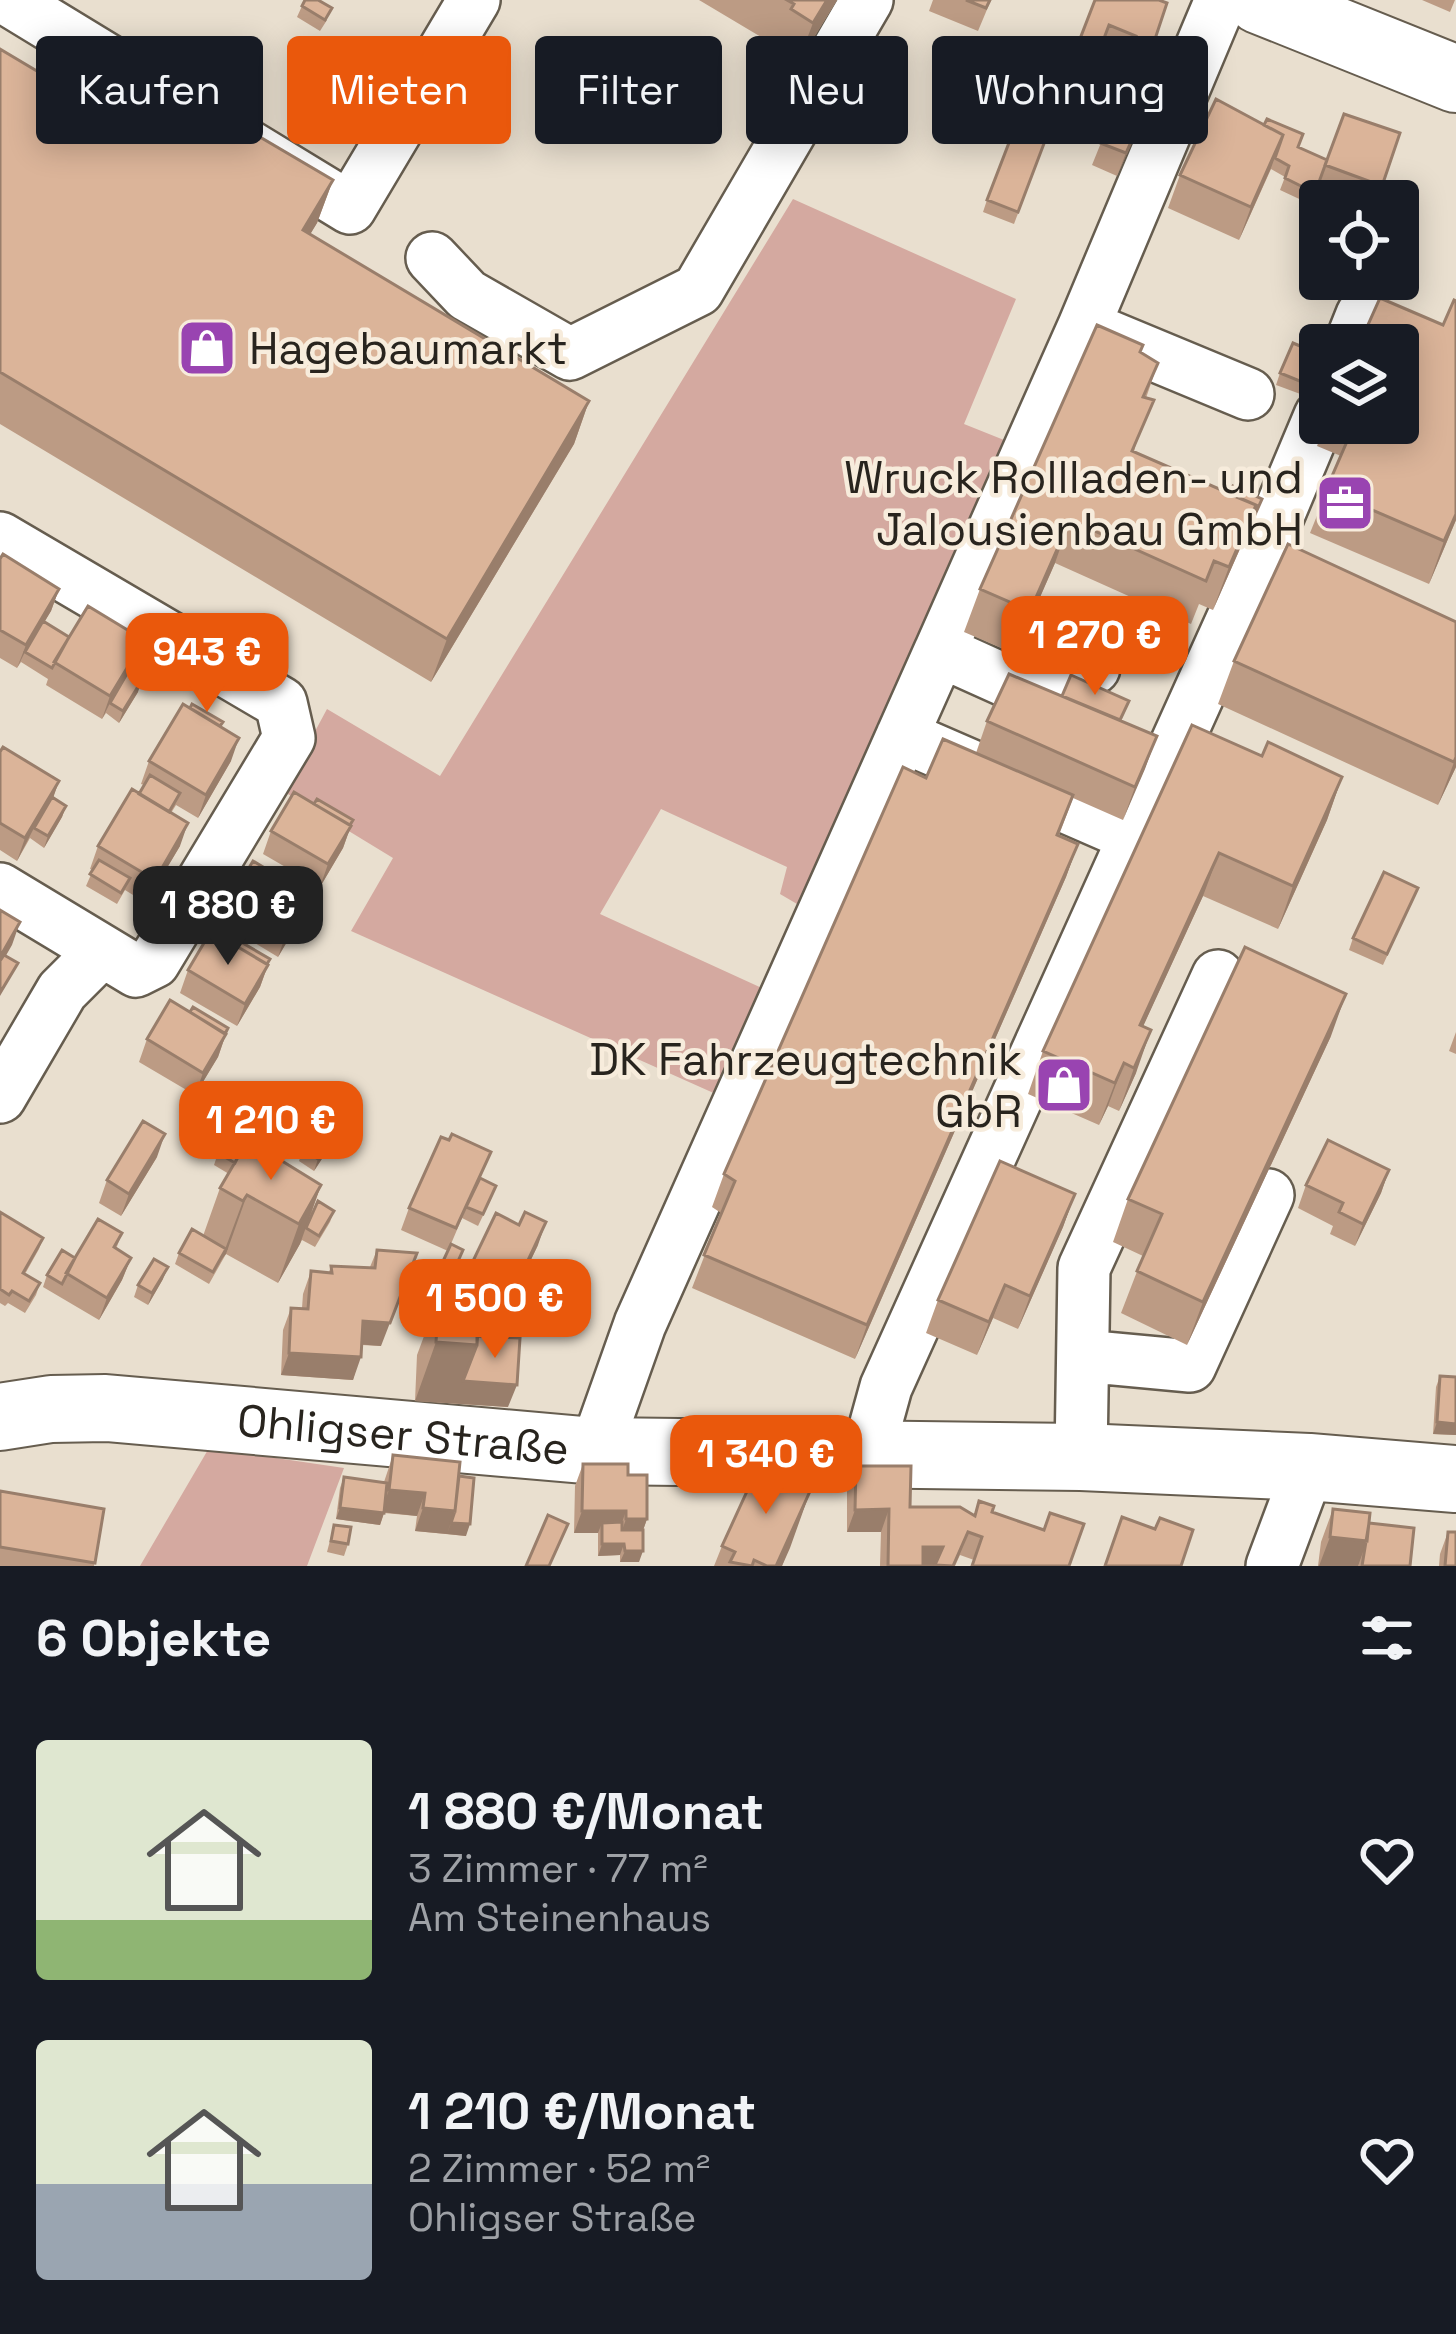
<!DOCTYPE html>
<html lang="de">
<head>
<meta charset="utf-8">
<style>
  :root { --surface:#171b24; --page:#242831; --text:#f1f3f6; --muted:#9ea1a6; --accent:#ea580c }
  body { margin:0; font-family:"Space Grotesk",sans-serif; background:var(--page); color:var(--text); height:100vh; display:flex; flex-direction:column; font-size:45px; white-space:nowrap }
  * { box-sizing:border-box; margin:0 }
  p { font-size:39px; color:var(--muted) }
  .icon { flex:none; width:66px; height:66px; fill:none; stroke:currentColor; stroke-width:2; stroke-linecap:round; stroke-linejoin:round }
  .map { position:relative; height:1566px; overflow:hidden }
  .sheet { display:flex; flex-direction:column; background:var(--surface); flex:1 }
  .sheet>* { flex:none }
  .banner { position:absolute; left:36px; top:36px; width:1386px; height:108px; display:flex; gap:24px }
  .buttons { position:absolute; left:1299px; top:180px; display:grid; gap:24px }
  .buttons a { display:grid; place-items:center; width:120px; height:120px; border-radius:12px; background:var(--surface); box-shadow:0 6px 30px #0003; font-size:60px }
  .price { position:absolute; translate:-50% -102px; padding:0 27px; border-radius:24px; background:var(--accent); color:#fff; font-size:39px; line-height:78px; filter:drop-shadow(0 3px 6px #0008) }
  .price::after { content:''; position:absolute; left:50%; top:72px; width:36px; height:27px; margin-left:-18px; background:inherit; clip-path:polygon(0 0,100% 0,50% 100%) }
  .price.on { background:#222; color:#fff }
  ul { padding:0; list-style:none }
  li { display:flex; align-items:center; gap:36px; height:300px; padding:0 36px }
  li span { display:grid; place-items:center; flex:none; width:336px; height:240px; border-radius:12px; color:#555 }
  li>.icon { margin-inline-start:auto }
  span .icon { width:144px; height:144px; fill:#fffc; stroke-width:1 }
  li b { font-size:51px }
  h2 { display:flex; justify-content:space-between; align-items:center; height:144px; padding:0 36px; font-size:51px }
  .pill { padding:0 42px; border-radius:12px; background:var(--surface); box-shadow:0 6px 30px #0003; font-size:42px; line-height:108px }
  .pill.on { background:var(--accent); color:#fff }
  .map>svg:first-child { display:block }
</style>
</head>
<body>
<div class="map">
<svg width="1456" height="1566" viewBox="0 0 1456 1566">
  <rect width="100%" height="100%" fill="#e9dfcf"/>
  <!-- green -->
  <path fill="#d4a9a0" d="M793,199L1016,299L964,424L1014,444L809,911L780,894L787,867L661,809L600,914L773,993L727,1099L351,931L393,858L283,791L327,709L440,776Z
    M209,1448L344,1468L307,1566H140Z"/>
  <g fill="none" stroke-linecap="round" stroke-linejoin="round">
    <defs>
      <path id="minor" d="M9,0L350,208L474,0
        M432,258L467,295L570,354L698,290L867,0
        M1084,326L1248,394
        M1350,345L1362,315
        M0,538L281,703L289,738L154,962L136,971L0,889
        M1094,668L1020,687L940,651L1084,326L1221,0
        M902,736L1110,826
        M0,1097L62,991L102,951
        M1083,1356L1190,1366L1268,1195
        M595,1451L640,1324L940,651
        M867,1456L886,1387L1265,547L1320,416
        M1081,1457L1084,1268L1218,976
        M1272,1566L1309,1467"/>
      <g id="major">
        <path d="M1259,0L1456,79"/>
        <path id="s1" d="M0,1417L51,1409L106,1408L595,1451L1081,1457L1309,1467L1456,1479"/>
      </g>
    </defs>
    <!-- minor casing -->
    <use href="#minor" stroke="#665d4f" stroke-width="56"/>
    <!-- major casing -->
    <use href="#major" stroke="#665d4f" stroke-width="70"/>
    <!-- minor -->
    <use href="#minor" stroke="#fff" stroke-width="51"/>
    <!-- major -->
    <use href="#major" stroke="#fff" stroke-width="66"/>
  </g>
  <!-- wall -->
  <path fill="#bc9b84" d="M699,0H837L797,65L776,52L778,47Z
    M933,0H991L978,31L929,11Z
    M1095,0H1159L1148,60L1165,66L1117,176L1092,165L1124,86L1118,84L1127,59L1101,47L1085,88L1065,80Z
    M1422,0H1455L1450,12Z
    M302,6L327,20L320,31L297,17Z
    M968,41L1022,63L1005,107L951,85Z
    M0,49L151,139L333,180L317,223L310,234L589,401L574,444L431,682L0,424Z
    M377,52L404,54L394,76L373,64Z
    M444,90L474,92L463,116L440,101Z
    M1048,133L1014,224L983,212L987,200Z
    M1400,133L1376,201H1352L1317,188L1310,204L1280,190L1285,177L1271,169L1239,240L1168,208L1180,175L1298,147L1327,160Z
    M1443,325L1456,520L1429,584L1310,533L1341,456L1317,446L1326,423H1398Z
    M1141,352L1158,363L1146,398L1134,452L1229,494L1262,499L1213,610L1199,604L1191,624L1055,563L1015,654L964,632L980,589Z
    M1319,354L1303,395L1276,385L1280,373Z
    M0,559L59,589L51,611L44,622L69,637L144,640L136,662L130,673L138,692L119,723L106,713L102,719L46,685L48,679L21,662L17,668L0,658Z
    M1456,622V767L1438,805L1218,704L1234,661Z
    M987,721H1121L1157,736L1123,820L1073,798L1059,835L1078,844L1066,877L855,1359L692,1288L721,1213L712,1207L724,1174L926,778L976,753Z
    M221,727L231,761L198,818L176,805L171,813L180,846L146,903L125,890L117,904L86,886L93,870L90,869L98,846L139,794L144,785L141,784L149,761Z
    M0,752L59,781L53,797L66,806L62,817L44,848L30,838L17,861L0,850Z
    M1262,756L1342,777L1327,820L1278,929L1203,896L1143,1026L1136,1073L1119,1111L1108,1106L1099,1125L1028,1094L1043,1051Z
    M314,804L353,820L343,848L320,887L263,854L271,831Z
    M273,873L311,889L301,918L278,957L222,923L230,900Z
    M1418,888L1383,965L1349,950L1353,938Z
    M268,965L260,987L237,1026L180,993L188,970Z
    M190,1012L228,1028L218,1057L195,1095L139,1062L147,1039Z
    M1456,1032V1054L1449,1051Z
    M1331,1036L1187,1345L1121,1313L1143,1256L1113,1242L1128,1199Z
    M331,1140L327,1151L314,1171L299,1161L303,1149Z
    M241,1151L321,1185L312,1211H334L330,1222L315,1247L302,1240L278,1283L226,1254L209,1284L175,1264L179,1253L203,1236L220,1188L229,1174L214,1165L218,1153Z
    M157,1157L121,1216L99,1203L107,1180Z
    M1389,1170L1381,1193L1355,1246L1330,1234L1333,1226L1298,1208L1306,1185Z
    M480,1179L492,1197L478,1226L462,1218L448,1251L401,1230L409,1208Z
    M1075,1194L1063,1227L1018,1329L993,1318L977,1355L926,1333L938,1300Z
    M0,1212L43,1238L39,1249L25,1274L40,1283L36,1295L25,1313L8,1303L5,1306L0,1303Z
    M122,1233L116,1249L131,1258L122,1280L99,1320L43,1287L47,1275L75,1258Z
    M538,1245L498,1328L478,1318L477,1336L508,1407L415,1401L417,1355L439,1296L457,1297L462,1284Z
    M377,1250L381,1346L362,1345L353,1380L281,1375L283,1330L291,1308H302L303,1294L311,1271L329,1272L331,1266L370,1267Z
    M459,1261L446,1289L434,1283L438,1272Z
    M163,1279L148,1305L134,1297L138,1285Z
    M1440,1376L1456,1377V1435L1433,1434L1436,1387Z
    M393,1455L459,1476L466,1536L415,1531L417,1516L384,1513L380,1525L336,1519L340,1488L344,1477L384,1482Z
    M583,1464L628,1475L647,1519L643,1530L639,1562H620V1555L598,1556V1533H574L575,1486Z
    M856,1466L910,1507L974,1515L992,1512L1044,1530L1084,1524L974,1560L960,1555L955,1566H880L881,1532H847V1489Z
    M793,1481L811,1489L782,1566H714L722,1546Z
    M0,1491L104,1509L94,1566H0Z
    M1333,1509L1369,1523L1410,1566H1318L1321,1542Z
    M334,1525L348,1544L344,1556L327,1552Z
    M1448,1532L1456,1566H1439L1440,1554Z"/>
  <!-- shaded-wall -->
  <path fill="#997e6b" d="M827,0H837L797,65L813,23Z
    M1165,66L1156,89L1117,176L1126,153Z
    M1283,135L1271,168L1239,240L1251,207Z
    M333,180L317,223L287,273L303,230Z
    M589,401L574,444L431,682L447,639Z
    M1256,505L1257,510L1213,610L1229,567Z
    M1456,514V520L1429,584L1444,541Z
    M1070,520L1055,563L1015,654L1030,611Z
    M59,589L51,611L26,653L25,652L17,668L26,645Z
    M144,640L136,662L111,704L110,703L102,719L110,696Z
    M142,680L138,692L119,723L123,711Z
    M1157,736L1145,769L1123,820L1135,787Z
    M239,738L231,761L198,818L206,795Z
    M1456,757V767L1438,805Z
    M1342,777L1327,820L1278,929L1293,886Z
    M59,781L51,804L34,828L17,861L25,838Z
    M66,806L62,817L44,848L48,836Z
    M353,820L343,848L320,887L328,864Z
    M188,823L180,846L146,903L155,880Z
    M1078,844L1066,877L855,1359L867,1325Z
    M1219,853L1203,896L1124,1068L1140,1025Z
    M311,889L301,918L278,957L286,934Z
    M20,922L12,945L0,966V957Z
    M270,959L260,987L237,1026L245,1004Z
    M1346,994L1331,1036L1187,1345L1203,1302Z
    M228,1028L218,1057L195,1095L203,1073Z
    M1151,1030L1136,1073L1119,1111L1134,1068Z
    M1124,1063L1108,1106L1099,1125L1115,1083Z
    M165,1134L157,1157L121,1216L129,1194Z
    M331,1140L327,1151L314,1171L318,1159Z
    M1389,1170L1381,1193L1355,1246L1363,1224Z
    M321,1185L300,1244L278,1283L299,1224Z
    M1075,1194L1063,1227L1018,1329L1030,1296Z
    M247,1195L226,1254L221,1260L243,1201Z
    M546,1222L538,1245L498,1328L507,1305Z
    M417,1253L381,1346L355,1344L363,1321Z
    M131,1258L122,1280L99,1320L107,1298Z
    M168,1267L163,1279L148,1305L152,1293Z
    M1005,1285L993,1318L977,1355L989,1322Z
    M436,1342L477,1345L517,1385L508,1407L415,1401Z
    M289,1353L361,1357L353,1380L281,1375Z
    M1437,1422L1456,1424V1435L1433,1434Z
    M811,1489L790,1548L782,1566H776Z
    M389,1490L425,1493L417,1516L381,1512Z
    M340,1508L384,1513L380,1525L336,1519Z
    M423,1508L455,1511L447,1534L415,1531Z
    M889,1509L881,1532H847L855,1510Z
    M582,1511H626L618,1534L602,1523L598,1533H574Z
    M626,1519H647L639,1542H618Z
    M451,1523L470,1524L466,1536L447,1534Z
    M1330,1537L1367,1541L1358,1566H1319Z
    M602,1544H624L620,1555L598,1556Z
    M923,1547H943L935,1566H916Z
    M625,1551H643L639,1562H620Z"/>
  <!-- building -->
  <path fill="#dbb499" stroke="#997e6b" stroke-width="3" d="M305,0H318L332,8L325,20L302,6Z
    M787,0H827L813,23L791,9L794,4Z
    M966,0H990L986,8Z
    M1095,0H1159L1167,3L1148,60L1165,66L1126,153L1100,143L1125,84L1136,88L1143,68L1126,61L1136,36L1109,25L1094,65L1073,57Z
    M384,41L404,54L398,65L377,52Z
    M968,41L1022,63L1009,95L955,73Z
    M0,49L151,139L180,90L333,180L303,230L589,401L447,639L0,372Z
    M450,79L474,92L467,104L444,90Z
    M1216,99L1283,135L1251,207L1180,175Z
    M1344,114L1400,133L1382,186L1325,165Z
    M1267,119L1303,134L1298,147L1327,160L1315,193L1285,178L1289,166L1275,158L1283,135L1264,125Z
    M1017,122L1048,133L1018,212L987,200Z
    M1398,213L1414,221L1398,258Z
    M1380,298L1443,325L1454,300L1456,301V514L1444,541L1326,490L1355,423H1398V345H1359Z
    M1097,325L1143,345L1140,352L1158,363L1143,397L1154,400L1132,451L1256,505L1229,567L1214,561L1206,581L1070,520L1030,611L980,589Z
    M1293,343L1319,354L1307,384L1280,373Z
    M1233,486L1262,499L1245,537L1256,505L1229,494Z
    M1288,544L1456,622V757L1454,762L1234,661Z
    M3,554L59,589L26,645L0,630V559Z
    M88,606L144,640L110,696L54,662Z
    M43,621L69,637L52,668L25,652Z
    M128,672L142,680L123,711L110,703Z
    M1009,674L1157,736L1135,787L987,721Z
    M1071,675L1129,701L1120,720L1062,696Z
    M183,704L239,738L206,795L149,761Z
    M192,704L223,722L220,726L190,708Z
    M1192,725L1262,756L1268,742L1342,777L1293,886L1219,853L1140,1025L1151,1030L1134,1068L1124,1063L1115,1083L1043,1051Z
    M943,739L1073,795L1057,835L1078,844L867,1325L704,1255L735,1181L724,1174L903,767L926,778Z
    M3,747L59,781L25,838L0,823V752Z
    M150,775L180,793L169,812L139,794Z
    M132,789L188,823L155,880L98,846Z
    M294,792L351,826L328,864L271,831Z
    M52,797L66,806L48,836L34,828Z
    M317,799L353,820L350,825L314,804Z
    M99,860L130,878L121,893L90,874Z
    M253,861L309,895L286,934L230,900Z
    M276,868L311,889L308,895L273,873Z
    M1384,872L1418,888L1387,954L1353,938Z
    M0,910L20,922L0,957Z
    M211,931L268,965L245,1004L188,970Z
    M234,938L270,959L267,964L231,943Z
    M1245,947L1346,994L1203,1302L1137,1271L1162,1214L1128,1199Z
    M4,955L18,963L0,993V961Z
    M170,1000L226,1034L203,1073L147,1039Z
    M193,1007L228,1028L225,1034L190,1012Z
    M143,1121L165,1134L129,1194L107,1180Z
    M316,1130L331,1140L318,1159L303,1149Z
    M452,1134L491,1152L456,1228L409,1208L441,1137L449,1140Z
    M248,1140L321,1185L299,1224L247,1195L243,1201L220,1188Z
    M1328,1140L1389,1170L1363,1224L1339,1212L1343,1203L1306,1185Z
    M225,1142L241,1151L235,1163L218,1153Z
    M1000,1161L1075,1194L1030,1296L1005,1285L989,1322L938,1300Z
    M480,1178L496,1186L483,1214L466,1207Z
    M318,1201L334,1211L319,1236L306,1228Z
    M0,1212L43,1238L23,1273L40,1283L29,1301L12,1291L9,1295L0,1289Z
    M525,1212L546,1222L507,1305L462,1284L496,1213L519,1225Z
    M98,1219L122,1233L114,1247L131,1258L107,1298L66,1273Z
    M192,1229L226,1249L213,1272L179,1253Z
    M451,1244L463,1250L451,1277L438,1272Z
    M62,1250L75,1258L62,1284L47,1275Z
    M377,1250L417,1253L390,1323L363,1321L361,1357L289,1353L291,1308L308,1309L311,1271L332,1273L331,1266L375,1268Z
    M154,1259L168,1267L152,1293L138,1285Z
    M439,1296L480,1298L477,1345L436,1342Z
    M477,1336L520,1338L517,1385L463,1381L477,1345Z
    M1440,1376L1456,1377V1424L1437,1422Z
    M393,1455L460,1462L455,1511L423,1508L425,1493L389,1490Z
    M583,1464H628V1475H647V1519H626V1511H582Z
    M759,1465L772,1472L774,1468L798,1467L791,1480L811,1489L776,1566H767L754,1560L752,1566L730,1562L735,1552L722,1546Z
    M856,1466H911L910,1507H960L975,1516L979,1501L994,1506L992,1512L1044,1530L1050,1513L1084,1524L1069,1566H972L982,1537L968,1532L953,1566L935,1565L943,1547H923V1566H888L889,1509L855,1510Z
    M459,1476L474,1478L470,1524L451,1523L455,1511Z
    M344,1477L387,1483L384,1513L340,1508Z
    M0,1491L104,1509L95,1563L0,1547Z
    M1333,1509L1370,1513L1367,1541L1330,1537Z
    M548,1515L568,1524L549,1566H526Z
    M1122,1517L1155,1529L1160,1518L1193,1530L1181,1566H1105Z
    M622,1522V1530H643V1551H625L624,1544H602V1523Z
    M1369,1523L1414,1528L1410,1566H1362Z
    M334,1525L351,1527L348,1544L331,1541Z
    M1448,1532H1456V1566H1445Z"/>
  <!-- icons -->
  <defs>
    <symbol id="shop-square" viewBox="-11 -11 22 22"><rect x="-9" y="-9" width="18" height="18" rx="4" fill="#9944b1" stroke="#f7ecdc"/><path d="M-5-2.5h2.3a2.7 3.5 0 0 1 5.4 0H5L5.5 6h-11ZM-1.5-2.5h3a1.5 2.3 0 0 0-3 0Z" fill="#fff"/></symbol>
    <symbol id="office-square" viewBox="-11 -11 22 22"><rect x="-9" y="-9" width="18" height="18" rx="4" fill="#9944b1" stroke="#f7ecdc"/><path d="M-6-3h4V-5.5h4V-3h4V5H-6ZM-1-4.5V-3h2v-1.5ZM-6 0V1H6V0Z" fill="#fff"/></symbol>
  </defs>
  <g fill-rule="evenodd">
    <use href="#shop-square" x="174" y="315" width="66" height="66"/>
    <use href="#office-square" x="1312" y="470" width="66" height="66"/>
    <use href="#shop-square" x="1031" y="1052" width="66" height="66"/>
  </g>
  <g text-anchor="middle" stroke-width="9" stroke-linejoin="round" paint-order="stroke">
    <!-- poi labels -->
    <g font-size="45" fill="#28241e" stroke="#f7ecdc" text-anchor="end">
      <text x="249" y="364" text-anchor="start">Hagebaumarkt</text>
      <text x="1303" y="493">Wruck Rollladen- und<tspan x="1303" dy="52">Jalousienbau GmbH</tspan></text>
      <text x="1022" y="1075">DK Fahrzeugtechnik<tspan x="1022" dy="52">GbR</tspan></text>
    </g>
    <!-- street labels -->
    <g font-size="45" fill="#28241e" stroke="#f7ecdc">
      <text dy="16" stroke="none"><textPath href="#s1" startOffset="405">Ohligser Straße</textPath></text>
    </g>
  </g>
</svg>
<div class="buttons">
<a><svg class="icon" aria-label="locate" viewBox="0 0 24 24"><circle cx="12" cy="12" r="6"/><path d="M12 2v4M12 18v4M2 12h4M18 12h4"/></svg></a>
<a><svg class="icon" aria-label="layers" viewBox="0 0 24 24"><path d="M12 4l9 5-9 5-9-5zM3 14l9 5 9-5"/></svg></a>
</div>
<b class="price" style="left:1095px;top:698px">1 270 €</b>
<b class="price" style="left:207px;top:715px">943 €</b>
<b class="price on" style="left:228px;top:968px">1 880 €</b>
<b class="price" style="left:271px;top:1183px">1 210 €</b>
<b class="price" style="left:495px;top:1361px">1 500 €</b>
<b class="price" style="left:766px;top:1517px">1 340 €</b>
<div class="banner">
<a class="pill">Kaufen</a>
<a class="pill on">Mieten</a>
<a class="pill">Filter</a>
<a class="pill">Neu</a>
<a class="pill">Wohnung</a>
</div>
</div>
<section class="sheet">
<h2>6 Objekte<svg class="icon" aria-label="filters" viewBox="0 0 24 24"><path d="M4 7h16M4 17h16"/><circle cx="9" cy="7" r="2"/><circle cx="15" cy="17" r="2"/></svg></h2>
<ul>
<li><span style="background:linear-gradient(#dfe7d0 75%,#8fb573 0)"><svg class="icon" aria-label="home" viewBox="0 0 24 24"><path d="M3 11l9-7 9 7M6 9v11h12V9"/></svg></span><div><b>1 880 €/Monat</b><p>3 Zimmer · 77 m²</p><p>Am Steinenhaus</p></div><svg class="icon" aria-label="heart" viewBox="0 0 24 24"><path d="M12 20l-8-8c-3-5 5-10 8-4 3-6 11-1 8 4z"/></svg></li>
<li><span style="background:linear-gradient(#dfe7d0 60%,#9aa5b1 0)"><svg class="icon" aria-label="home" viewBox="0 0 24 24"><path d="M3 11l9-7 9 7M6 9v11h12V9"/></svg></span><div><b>1 210 €/Monat</b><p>2 Zimmer · 52 m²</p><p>Ohligser Straße</p></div><svg class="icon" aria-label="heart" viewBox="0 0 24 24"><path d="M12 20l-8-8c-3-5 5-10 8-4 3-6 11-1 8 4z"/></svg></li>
</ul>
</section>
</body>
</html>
